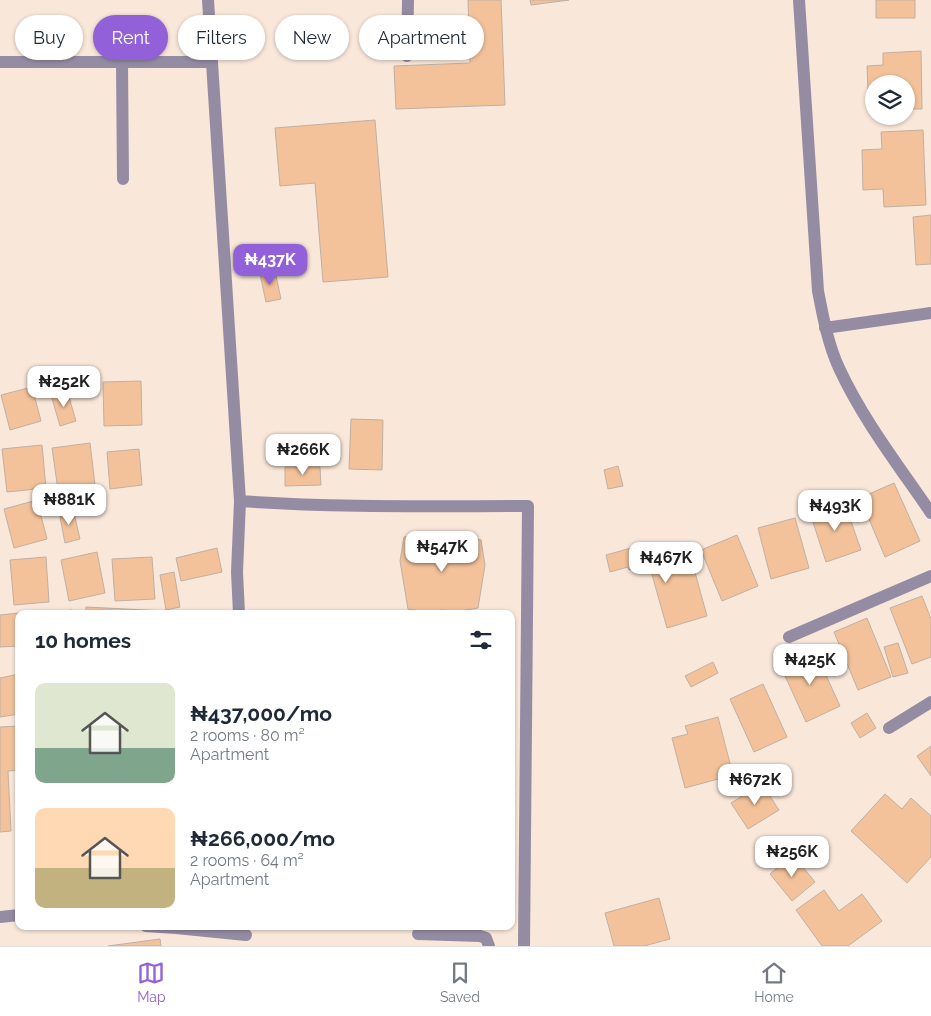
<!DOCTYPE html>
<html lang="en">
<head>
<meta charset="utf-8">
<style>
  :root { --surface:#fff; --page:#f6f6f7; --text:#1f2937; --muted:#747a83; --line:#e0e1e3; --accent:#9260d9 }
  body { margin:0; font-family:Raleway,sans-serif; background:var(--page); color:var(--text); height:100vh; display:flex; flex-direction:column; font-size:19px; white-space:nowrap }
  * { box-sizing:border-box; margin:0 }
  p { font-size:16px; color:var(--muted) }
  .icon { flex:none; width:28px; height:28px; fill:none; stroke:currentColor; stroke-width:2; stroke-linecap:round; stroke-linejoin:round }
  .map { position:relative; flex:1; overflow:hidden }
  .drawer { position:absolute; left:15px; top:610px; width:500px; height:320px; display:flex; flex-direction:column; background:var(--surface); border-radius:10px; box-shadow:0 1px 4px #0004 }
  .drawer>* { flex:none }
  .guide { position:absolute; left:15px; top:15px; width:500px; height:45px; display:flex; gap:10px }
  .fabs { position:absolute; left:865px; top:75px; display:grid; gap:10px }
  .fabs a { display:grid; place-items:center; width:50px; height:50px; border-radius:50%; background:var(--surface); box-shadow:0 1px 4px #0004; font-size:25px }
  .price { position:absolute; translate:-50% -42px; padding:0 11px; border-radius:10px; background:#fff; color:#222; font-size:16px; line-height:32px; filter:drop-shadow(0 1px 2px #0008) }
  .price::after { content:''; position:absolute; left:50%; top:30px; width:15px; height:11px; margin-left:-8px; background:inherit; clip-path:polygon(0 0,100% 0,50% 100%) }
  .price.on { background:var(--accent); color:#fff }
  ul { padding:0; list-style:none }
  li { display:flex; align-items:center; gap:15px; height:125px; padding:0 20px }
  li span { display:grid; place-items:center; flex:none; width:140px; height:100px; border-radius:10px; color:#555 }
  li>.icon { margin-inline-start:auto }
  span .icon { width:60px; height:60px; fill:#fffc; stroke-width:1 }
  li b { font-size:21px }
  h2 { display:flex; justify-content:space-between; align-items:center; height:60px; padding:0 20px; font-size:21px }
  .tag { padding:0 18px; border-radius:22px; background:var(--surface); box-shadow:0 1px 4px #0004; font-size:18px; line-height:45px }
  .tag.on { background:var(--accent); color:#fff }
  .dock { display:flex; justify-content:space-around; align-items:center; height:70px; border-top:1px solid var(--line); background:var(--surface); font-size:14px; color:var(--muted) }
  .dock a { display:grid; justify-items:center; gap:2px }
  .dock .on { color:var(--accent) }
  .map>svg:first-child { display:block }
</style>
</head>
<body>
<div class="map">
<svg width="931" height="946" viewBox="0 0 931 946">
  <rect width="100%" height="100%" fill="#f9e7da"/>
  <!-- building -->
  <path fill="#f3c29a" stroke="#c0b0a3" d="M468,0H501L505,105L396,109L394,66L470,63Z
    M530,0H569L531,5Z
    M876,0H915V18H876Z
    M921,51L922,109H906V84H874V91H868L867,66L883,65V53Z
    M375,120L388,277L323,282L315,183L280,186L275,128Z
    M923,130L926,205L884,207L883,189L863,190L862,150L882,149L881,132Z
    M931,215V264L916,265L913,217Z
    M275,271L281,299L266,302L260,274Z
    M141,381L142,425L104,426L103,382Z
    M32,387L41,421L10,430L1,395Z
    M67,390L76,421L60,426L51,395Z
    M351,419L383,420L382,470L349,469Z
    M90,443L95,485L58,490L52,448Z
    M42,445L46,488L7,492L2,449Z
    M139,449L142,485L110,489L107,452Z
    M618,466L623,486L608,489L604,470Z
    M285,467H320L321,485L285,486Z
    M894,483L920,541L885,557L860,498Z
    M37,500L47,539L14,548L4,509Z
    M844,501L861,550L826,562L810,513Z
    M73,509L80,539L65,543L59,512Z
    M795,518L809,568L771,579L758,528Z
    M422,535L435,536L446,535L481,540L485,565L478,608L454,612L442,610L429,613L408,609L400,561L404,537Z
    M737,535L758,586L722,601L701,550Z
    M649,543L656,568L691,558L707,616L667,628L649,564L629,570L628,567L610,572L606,555Z
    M217,548L222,572L181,581L176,558Z
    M97,552L105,593L69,601L61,560Z
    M46,557L49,602L14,605L10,560Z
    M152,557L155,599L115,601L112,559Z
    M174,572L180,607L166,610L160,575Z
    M922,596L931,619V657L912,664L890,608Z
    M86,607L165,611V614H86Z
    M72,610L73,614H33Z
    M28,612V614H19V646L0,647V615Z
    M867,618L891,677L858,690L834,632Z
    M898,643L908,673L893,677L884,647Z
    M815,651L840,706L806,722L781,667Z
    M713,662L718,673L691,687L685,676Z
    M19,674V714L0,717V678Z
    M763,684L787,737L754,752L730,699Z
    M867,713L876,728L860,738L851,723Z
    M718,717L733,775L685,788L672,738L688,734L685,726Z
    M19,726V770L8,771L11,831L0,832V727Z
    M931,746V776L917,756Z
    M762,784L779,810L748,829L731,803Z
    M885,794L902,809L911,798L931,816V857L907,883L851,831Z
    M793,855L815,882L792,901L770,874Z
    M824,890L839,911L862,894L882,921L848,946H822L796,910Z
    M659,898L670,939L644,946H614L605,913Z
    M160,939L161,946H108Z"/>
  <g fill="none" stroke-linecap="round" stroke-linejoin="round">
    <!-- minor -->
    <path stroke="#948ca3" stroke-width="12" d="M208,0L240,501
      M799,0L818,291C823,317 828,344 839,368C863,420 899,466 931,513
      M407,56L408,0
      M0,62H211
      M122,63L123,179
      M825,328L931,313
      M239,614L237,572L240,501C336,508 432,506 528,506L524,946
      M789,637L931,576
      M889,728L931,702
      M0,917L19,915
      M146,926L176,928L246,935
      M418,934L480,936L486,938L489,946"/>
  </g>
</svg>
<div class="fabs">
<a><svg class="icon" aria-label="layers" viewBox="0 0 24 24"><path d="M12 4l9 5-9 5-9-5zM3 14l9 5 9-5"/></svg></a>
</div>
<b class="price on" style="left:270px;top:286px">₦437K</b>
<b class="price" style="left:64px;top:408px">₦252K</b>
<b class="price" style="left:303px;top:476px">₦266K</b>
<b class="price" style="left:69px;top:526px">₦881K</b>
<b class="price" style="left:835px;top:532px">₦493K</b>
<b class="price" style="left:442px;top:573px">₦547K</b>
<b class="price" style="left:666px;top:584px">₦467K</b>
<b class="price" style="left:810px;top:686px">₦425K</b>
<b class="price" style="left:755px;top:806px">₦672K</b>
<b class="price" style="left:792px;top:878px">₦256K</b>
<div class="guide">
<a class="tag">Buy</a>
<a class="tag on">Rent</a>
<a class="tag">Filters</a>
<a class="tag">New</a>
<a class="tag">Apartment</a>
</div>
<section class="drawer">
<h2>10 homes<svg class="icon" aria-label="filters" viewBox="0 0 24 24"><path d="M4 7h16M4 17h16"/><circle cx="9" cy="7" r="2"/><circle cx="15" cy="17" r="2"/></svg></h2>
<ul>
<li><span style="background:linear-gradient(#dfe7d0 65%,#7fa58c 0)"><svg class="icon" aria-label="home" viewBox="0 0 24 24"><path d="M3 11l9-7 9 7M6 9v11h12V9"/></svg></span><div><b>₦437,000/mo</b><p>2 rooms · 80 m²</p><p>Apartment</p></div></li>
<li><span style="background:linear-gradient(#ffd9b3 60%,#c2b280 0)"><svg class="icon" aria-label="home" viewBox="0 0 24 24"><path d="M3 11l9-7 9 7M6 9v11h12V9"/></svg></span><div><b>₦266,000/mo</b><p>2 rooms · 64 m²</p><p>Apartment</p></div></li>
</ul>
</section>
</div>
<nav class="dock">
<a class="on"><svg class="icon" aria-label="map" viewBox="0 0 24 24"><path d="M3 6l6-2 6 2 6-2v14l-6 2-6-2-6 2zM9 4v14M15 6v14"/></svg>Map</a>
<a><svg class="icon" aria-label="saved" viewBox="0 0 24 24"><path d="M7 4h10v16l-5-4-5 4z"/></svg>Saved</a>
<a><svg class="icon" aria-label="home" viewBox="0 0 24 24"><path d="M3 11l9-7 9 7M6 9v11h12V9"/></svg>Home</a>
</nav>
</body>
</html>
